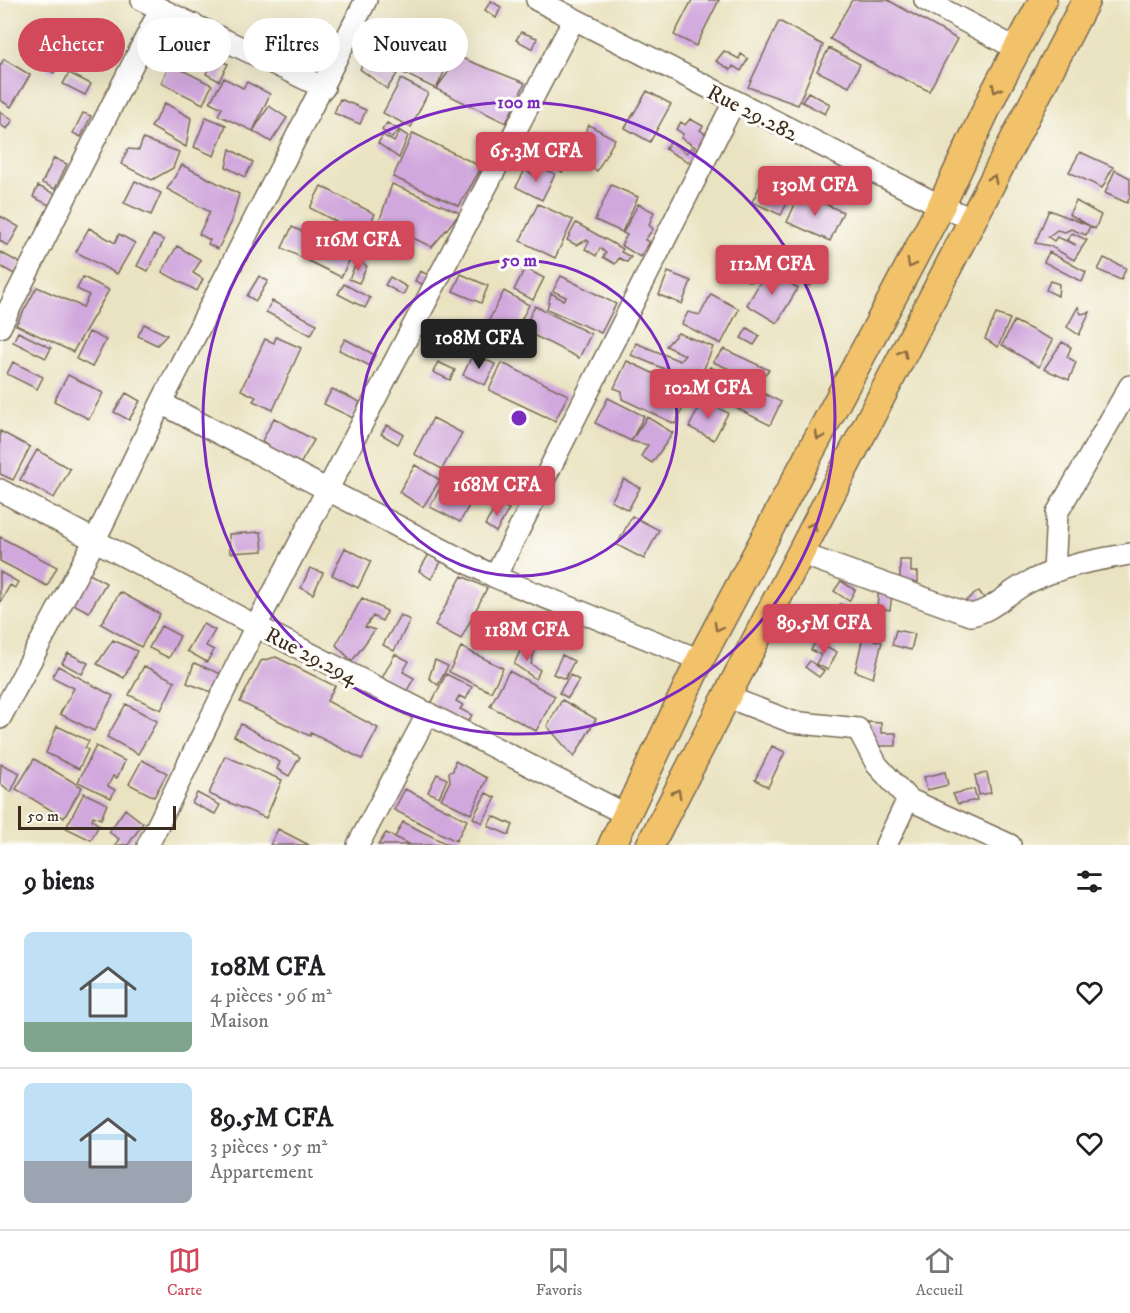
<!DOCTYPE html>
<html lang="fr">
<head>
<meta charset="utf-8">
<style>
  :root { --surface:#fff; --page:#f2f2f2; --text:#202124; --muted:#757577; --line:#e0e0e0; --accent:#d1495b }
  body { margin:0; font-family:"IM FELL DW Pica",serif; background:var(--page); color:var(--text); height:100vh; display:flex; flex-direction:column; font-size:22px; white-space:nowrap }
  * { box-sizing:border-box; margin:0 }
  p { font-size:20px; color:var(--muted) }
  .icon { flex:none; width:33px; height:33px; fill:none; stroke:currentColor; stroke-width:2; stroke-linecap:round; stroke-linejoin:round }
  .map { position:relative; height:845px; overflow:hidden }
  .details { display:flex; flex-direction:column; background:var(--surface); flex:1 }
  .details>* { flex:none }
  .banner { position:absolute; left:18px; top:18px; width:600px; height:54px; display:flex; gap:12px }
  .scale { position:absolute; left:18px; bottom:15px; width:158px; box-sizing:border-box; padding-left:6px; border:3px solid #3b2a1e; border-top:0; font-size:16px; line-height:21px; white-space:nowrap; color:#3b2a1e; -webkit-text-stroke:4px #fdfcf7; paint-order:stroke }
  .price { position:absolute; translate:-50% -51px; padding:0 14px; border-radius:6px; background:var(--accent); color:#fff; font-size:20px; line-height:39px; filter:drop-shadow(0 2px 3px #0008) }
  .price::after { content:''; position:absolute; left:50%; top:36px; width:18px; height:14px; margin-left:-9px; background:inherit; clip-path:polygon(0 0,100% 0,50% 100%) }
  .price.current { background:#222; color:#fff }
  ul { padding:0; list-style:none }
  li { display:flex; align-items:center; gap:18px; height:150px; padding:0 24px }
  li+li { border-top:2px solid var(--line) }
  li span { display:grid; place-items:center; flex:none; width:168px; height:120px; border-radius:9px; color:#555 }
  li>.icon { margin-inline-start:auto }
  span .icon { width:72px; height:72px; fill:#fffc; stroke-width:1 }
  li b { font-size:26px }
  h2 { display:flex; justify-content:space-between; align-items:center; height:72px; padding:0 24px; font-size:26px }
  .chip { padding:0 21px; border-radius:27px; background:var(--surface); box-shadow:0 6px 24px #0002; font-size:21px; line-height:54px }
  .chip.current { background:var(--accent); color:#fff }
  .dock { display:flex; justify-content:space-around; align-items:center; height:84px; border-top:2px solid var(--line); background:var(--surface); font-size:16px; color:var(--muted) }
  .dock a { display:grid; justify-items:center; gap:3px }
  .dock .current { color:var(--accent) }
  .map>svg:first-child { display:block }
</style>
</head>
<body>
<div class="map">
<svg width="1130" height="845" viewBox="0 0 1130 845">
  <rect width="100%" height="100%" fill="#fdfcf7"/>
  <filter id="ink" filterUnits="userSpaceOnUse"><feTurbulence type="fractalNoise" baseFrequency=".0167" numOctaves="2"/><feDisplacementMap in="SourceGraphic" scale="12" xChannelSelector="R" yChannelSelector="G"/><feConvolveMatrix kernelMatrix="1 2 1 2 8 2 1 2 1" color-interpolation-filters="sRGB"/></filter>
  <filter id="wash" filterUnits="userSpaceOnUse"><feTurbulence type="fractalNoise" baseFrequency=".008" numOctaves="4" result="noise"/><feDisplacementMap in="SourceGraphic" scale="24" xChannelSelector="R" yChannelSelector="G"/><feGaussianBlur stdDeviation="1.35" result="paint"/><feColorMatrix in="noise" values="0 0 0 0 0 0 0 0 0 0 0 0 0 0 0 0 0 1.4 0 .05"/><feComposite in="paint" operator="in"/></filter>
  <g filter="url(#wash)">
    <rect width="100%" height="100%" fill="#eae3c1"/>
    <g id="blocks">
      <!-- building -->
      <path fill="#d1a8dd" d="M692,0H719L696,46L674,35Z
        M852,0H888L957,39L929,91L877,66L830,39Z
        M491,1L501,7L496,18L485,10Z
        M779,21L823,45L798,105L748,87Z
        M278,30L298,42L284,63L264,51Z
        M521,32L537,38L533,49L516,40Z
        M60,38L69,42L54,73L45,69Z
        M426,41L453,53L436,89L459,57L525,83L506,123L397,70L405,53L418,59Z
        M73,43L96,54L90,66L68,54Z
        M185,46L211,58L200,70L179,60Z
        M829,48L860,64L849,87L817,71Z
        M724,51L739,59L741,54L748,59L741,71L733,66L731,70L716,61Z
        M213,58L228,64L219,81L206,74Z
        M366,58L397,74L387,89L360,69Z
        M4,59L30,75L11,107L0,100V66Z
        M170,64L212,85L203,104L161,83Z
        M69,73L91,84L85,95L63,84Z
        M224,78L243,88L247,82L270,94L253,131L218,115L222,108L210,102Z
        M401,79L428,93L411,127L383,113Z
        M647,91L671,104L650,142L625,128Z
        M808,92L830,104L825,114L802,102Z
        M340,99L366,110L360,124L334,113Z
        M165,103L191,118L186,147L151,127Z
        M269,106L287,118L271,142L253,131Z
        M0,112L13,120L7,129L0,125Z
        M83,113L91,116L81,137L73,133Z
        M206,117L226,125L214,156L194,147Z
        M690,119L703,126L700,130L708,136L700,150L681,138L683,134L676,129L681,122L685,125Z
        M387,123L399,130L392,138L382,130Z
        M589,125L615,139L597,171L571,157Z
        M400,131L408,136L399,158L378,143L383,135L394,142Z
        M413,133L482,167L459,206L393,177Z
        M143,139L179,152L173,168L152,180L121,164L128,149L139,150Z
        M670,142L687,153L691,147L697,151L690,163L665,149Z
        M230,149L253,162L245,177L226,167Z
        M1080,152L1113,167L1102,188L1069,172Z
        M54,158L67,164L55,189L42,183Z
        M559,159L568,165L562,172L554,167Z
        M182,165L239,194L231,223L218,249L208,244L210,240L199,234L210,212L167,189Z
        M540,167L555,174L542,200L516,187L525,170L535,176Z
        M1115,170L1130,178V197L1127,203L1105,193Z
        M775,177L795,187L781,215L752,202L761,184L773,190Z
        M135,181L161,193L151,215L124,203Z
        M392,184L460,213L432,247L384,224L392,229L382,247L370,239L379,222Z
        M611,185L638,197L622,232L595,220Z
        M38,186L55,194L49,205L33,197Z
        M321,186L375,214L363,236L310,208Z
        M800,193L843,212L830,241L787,222Z
        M1076,201L1101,215L1095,229L1090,226L1086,235L1071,229L1065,232L1057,230L1048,237L1054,241L1057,237L1076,245L1067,240L1072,233L1087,240L1074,260L1050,246L1035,243L1049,210L1090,226L1069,214Z
        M538,204L573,220L555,258L520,241Z
        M638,204L654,212L649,225L653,229L645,240L650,242L640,257L621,245L627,235L623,233Z
        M0,216L19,227L8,246L0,241Z
        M576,223L623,249L621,252L631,257L627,262L619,258L615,264L603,257L606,253L600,248L596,256L585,249L589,242L587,240L576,245L567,240Z
        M292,227L352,255L341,277L282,248Z
        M89,228L115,243L119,234L135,243L117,274L76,252Z
        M153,235L164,240L148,271L137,266Z
        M177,246L201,260L193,273L203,279L197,291L162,272Z
        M0,252L20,263L14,274L0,266Z
        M733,252L760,264L751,282L725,270Z
        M1049,252L1086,272L1082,282L1044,262Z
        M1104,258L1126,268L1121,280L1098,270Z
        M357,261L367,266L359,283L349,279Z
        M525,268L544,278L533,300L514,290Z
        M802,269L815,275L810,286L796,280Z
        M767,270L798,288L777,323L747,305Z
        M420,271L429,275L424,285L415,281Z
        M668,272L691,281L682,304L659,295Z
        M461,274L488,286L481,303L453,291Z
        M259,276L268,281L256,301L247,296Z
        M561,276L616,304L601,333L547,309L551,293L563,300L566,297L553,291Z
        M83,277L109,290L73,352L16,325L37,287L83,307L89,295L77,289Z
        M390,277L407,287L403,295L385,285Z
        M1050,281L1059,284L1058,296L1046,290Z
        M344,284L370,298L365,308L338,294Z
        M504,291L529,305L510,341L485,328Z
        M711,294L739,309L721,344L682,324L688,312L700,315Z
        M272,301L317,324L311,335L266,312Z
        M535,306L591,334L579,358L523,330Z
        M1078,307L1081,314L1090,312L1079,335L1067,327Z
        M996,314L1010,319L998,347L985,339Z
        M1014,321L1053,340L1039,367L1002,345Z
        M144,324L167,335L157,345L138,336Z
        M747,328L760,336L754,345L741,338Z
        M18,332L51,348L46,358L13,342Z
        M89,332L106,340L92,367L76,359Z
        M678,333L713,347L698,383L631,355L636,343L680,361L685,355L666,346Z
        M276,337L301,348L273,410L253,401L256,397L241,390L265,339L274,343Z
        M345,339L375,355L370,366L339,350Z
        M1062,342L1071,347L1067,357L1076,362L1069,380L1044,369Z
        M724,349L769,370L758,381L713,362Z
        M473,354L495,364L485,385L463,375Z
        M627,361L691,391L675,424L622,399V391L614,388Z
        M13,362L43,377L37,389L7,374Z
        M438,362L455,370L450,380L433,372Z
        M502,363L568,395L555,421L489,390Z
        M710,367L781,402L770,425L698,389Z
        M68,375L103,393L89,419L54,401Z
        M332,389L360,402L353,418L324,404Z
        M126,393L140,401L129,420L114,412Z
        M608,398L644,416L631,441L595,423Z
        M703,400L728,413L714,440L689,427Z
        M647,417L673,433L652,463L641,456L648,445L631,441Z
        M274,418L314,440L299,466L267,448L269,445L262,441Z
        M433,418L462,433L442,469L414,454Z
        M387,425L403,434L398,444L381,434Z
        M0,431L30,447L13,480L0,474Z
        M37,450L70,469L54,498L20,480Z
        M415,465L440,480L423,507L399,492Z
        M447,475L477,491L460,522L430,507Z
        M624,479L640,488L628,510L611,501Z
        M498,503L509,509L496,532L485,525Z
        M632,516L659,530L644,559L617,545Z
        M261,532L263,551L230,553L229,534Z
        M0,537L57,567L47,586L0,561Z
        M345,548L371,561L358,588L332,575Z
        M429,554L441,562L431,579L419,571Z
        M900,560H911V572H918V582H900Z
        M310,568L323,573L313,594L301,588Z
        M84,571L106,583L89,612L67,601Z
        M0,572L18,582L15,588L10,585L0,603Z
        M462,576L487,588L461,639L435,625Z
        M841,581L855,590L849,601L834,591Z
        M879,585L893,586L890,610L877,608Z
        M979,591L987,602L972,612L965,601Z
        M120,592L160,614L141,647L101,624Z
        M362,598L387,611L382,621L373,616L365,627L375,630L352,661L336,645Z
        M840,604L859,614L850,630L831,621Z
        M400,615L410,620L394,651L383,645Z
        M203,624L215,630L206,646L214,650L207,662L187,651Z
        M161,626L180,636L169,658L149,648Z
        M883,627L884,638L874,639L873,628Z
        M896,630L915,634L911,650L892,645Z
        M863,637L882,642L873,678L855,671Z
        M113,640L137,651L124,678L97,664Z
        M816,641L837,652L828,670L816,664L821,655L811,650Z
        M523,645L535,650L531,664L540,670L536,679L514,664Z
        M461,647L503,668L491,692L449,672Z
        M68,653L88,663L82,674L62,663Z
        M395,654L409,661L403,672L414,678L405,694L381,680Z
        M562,655L574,661L565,679L553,674Z
        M276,657L335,686L327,701L378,728L362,759L311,733L310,736L240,702L261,661Z
        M435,660L448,666L438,685L429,678Z
        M810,661L824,671L819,677L805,667Z
        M194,663L219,673L223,678L217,694L187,683Z
        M58,666L113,696L94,731L60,714L74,688L52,677Z
        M144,666L175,681L161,710L129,695Z
        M509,671L555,696L536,731L490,706Z
        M446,674L472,687L466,699L459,696L456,701L463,705L460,709L472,715L468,722L431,704Z
        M570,675L579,680L568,698L559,693Z
        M562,700L596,719L574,757L547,726Z
        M126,704L157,721L138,754L107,737Z
        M868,722L881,723V733H896V746H867Z
        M241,724L300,757L289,776L277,769L280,762L234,736Z
        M57,726L89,741L85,748L88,750L79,769L46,753Z
        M96,746L125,761L117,778L113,776L108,786L115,790L111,798L78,782Z
        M772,746L785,752L768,787L755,780Z
        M225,756L282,780L266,818L209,794Z
        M34,759L82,787L64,818L16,789Z
        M142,760L167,773L154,797L129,784Z
        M455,761L487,778L471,814L441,799L450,781L449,772L453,771Z
        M1,764L20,773L11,792L0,783Z
        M945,772L948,785L927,790L924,777Z
        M987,773L991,793L979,795L975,775Z
        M437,774L447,779L439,797L428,792Z
        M405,789L467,820L456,841L394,810Z
        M974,789L977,800L958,804L953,794Z
        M84,793L107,804L101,819L93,816L92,820L99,825L91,840L66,828Z
        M197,793L220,805L215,814L192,803Z
        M486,793L496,798L482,823L473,818Z
        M125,809L143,823L128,845H115L119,839L109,832Z
        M493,816L513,825L509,835L488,826Z
        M403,822L449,845H411L395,837Z
        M278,829L309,845H270Z
        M386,833L395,837L409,845H378Z"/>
    </g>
  </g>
  <g filter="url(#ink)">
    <use href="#blocks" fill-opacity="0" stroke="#786b57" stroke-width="1.5"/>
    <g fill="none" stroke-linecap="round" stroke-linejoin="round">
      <defs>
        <path id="minor" d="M142,0L324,88
          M537,0L941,206L972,219
          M925,0L1017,49
          M0,327L160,10
          M161,403L495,577L700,660
          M0,490L256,626L627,815
          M799,553L971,615C994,610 1007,593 1027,583C1059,566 1095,560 1130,554
          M1054,572L1057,513L1130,386
          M495,577L734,102
          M725,696L792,722L858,729L877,765L908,799L1010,845
          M0,718L94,542L161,403L366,0
          M148,845L256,626L574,19
          M358,845L428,713
          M886,845L908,799"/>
        <path id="major" d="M612,845L700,660L941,206L995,91L1043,0
          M650,845L1086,0"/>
      </defs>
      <!-- minor casing -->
      <use href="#minor" stroke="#786b57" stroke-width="24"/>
      <!-- major casing -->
      <use href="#major" stroke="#786b57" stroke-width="30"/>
      <!-- minor -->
      <use href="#minor" stroke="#fff" stroke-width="21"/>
      <!-- major -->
      <use href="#major" stroke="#f2c26a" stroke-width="27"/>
    </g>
    <!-- one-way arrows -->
    <defs><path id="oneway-chevron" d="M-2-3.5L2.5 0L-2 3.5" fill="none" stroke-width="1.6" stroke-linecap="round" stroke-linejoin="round" transform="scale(1.5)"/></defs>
    <g stroke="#8d6e40">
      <use href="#oneway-chevron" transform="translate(996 89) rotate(117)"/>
      <use href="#oneway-chevron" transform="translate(993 179) rotate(-63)"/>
      <use href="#oneway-chevron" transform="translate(911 264) rotate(118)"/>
      <use href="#oneway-chevron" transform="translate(903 353) rotate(-63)"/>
      <use href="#oneway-chevron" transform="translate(819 436) rotate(118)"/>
      <use href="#oneway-chevron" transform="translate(813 526) rotate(-63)"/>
      <use href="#oneway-chevron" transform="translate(718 627) rotate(118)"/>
      <use href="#oneway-chevron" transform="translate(677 793) rotate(-63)"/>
    </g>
  </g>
  <!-- distance rings -->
  <g fill="none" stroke="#7b2cbf" stroke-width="3">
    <circle cx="519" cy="418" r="158"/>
    <circle cx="519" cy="418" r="316"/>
  </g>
  <g text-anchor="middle" stroke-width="6" stroke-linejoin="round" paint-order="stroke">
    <!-- street labels -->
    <g font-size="22" fill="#3b2a1e" stroke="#fdfcf7">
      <text transform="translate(753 112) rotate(27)" y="8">Rue 29.282</text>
      <text transform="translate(312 655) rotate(27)" y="8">Rue 29.294</text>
    </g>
  </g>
  <circle cx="519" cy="418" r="9" fill="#7b2cbf" stroke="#fdfcf7" stroke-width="3"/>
  <g font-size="18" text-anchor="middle" font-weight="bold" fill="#7b2cbf" stroke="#fdfcf7" stroke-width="6" stroke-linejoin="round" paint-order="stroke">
    <text x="519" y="108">100 m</text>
    <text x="519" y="266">50 m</text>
  </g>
</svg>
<div class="scale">50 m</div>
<b class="price" style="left:536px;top:183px">65.3M CFA</b>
<b class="price" style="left:815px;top:217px">130M CFA</b>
<b class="price" style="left:358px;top:272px">116M CFA</b>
<b class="price" style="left:772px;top:296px">112M CFA</b>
<b class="price current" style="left:479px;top:370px">108M CFA</b>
<b class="price" style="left:708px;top:420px">102M CFA</b>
<b class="price" style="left:497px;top:517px">168M CFA</b>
<b class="price" style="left:824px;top:655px">89.5M CFA</b>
<b class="price" style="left:527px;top:662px">118M CFA</b>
<div class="banner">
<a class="chip current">Acheter</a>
<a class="chip">Louer</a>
<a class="chip">Filtres</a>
<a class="chip">Nouveau</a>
</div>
</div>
<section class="details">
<h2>9 biens<svg class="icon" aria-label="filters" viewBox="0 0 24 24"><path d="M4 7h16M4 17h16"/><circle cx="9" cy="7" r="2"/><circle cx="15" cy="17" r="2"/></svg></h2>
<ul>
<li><span style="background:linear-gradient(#bfe0f5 75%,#7fa58c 0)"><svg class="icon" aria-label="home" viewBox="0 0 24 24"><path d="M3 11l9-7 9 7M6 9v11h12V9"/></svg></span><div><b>108M CFA</b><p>4 pièces · 96 m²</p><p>Maison</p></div><svg class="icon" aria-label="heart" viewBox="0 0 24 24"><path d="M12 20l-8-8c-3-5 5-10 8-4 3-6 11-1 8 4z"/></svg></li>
<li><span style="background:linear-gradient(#bfe0f5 65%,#9aa5b1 0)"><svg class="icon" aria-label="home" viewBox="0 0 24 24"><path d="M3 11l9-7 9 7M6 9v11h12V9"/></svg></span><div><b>89.5M CFA</b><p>3 pièces · 95 m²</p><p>Appartement</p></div><svg class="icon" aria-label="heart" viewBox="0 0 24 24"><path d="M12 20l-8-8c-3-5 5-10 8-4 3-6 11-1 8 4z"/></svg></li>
</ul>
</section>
<nav class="dock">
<a class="current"><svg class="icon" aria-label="map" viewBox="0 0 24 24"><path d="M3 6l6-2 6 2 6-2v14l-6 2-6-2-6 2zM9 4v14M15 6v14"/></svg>Carte</a>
<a><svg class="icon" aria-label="saved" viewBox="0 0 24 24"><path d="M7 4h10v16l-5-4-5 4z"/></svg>Favoris</a>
<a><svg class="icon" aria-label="home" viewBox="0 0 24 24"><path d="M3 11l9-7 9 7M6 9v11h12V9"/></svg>Accueil</a>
</nav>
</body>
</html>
